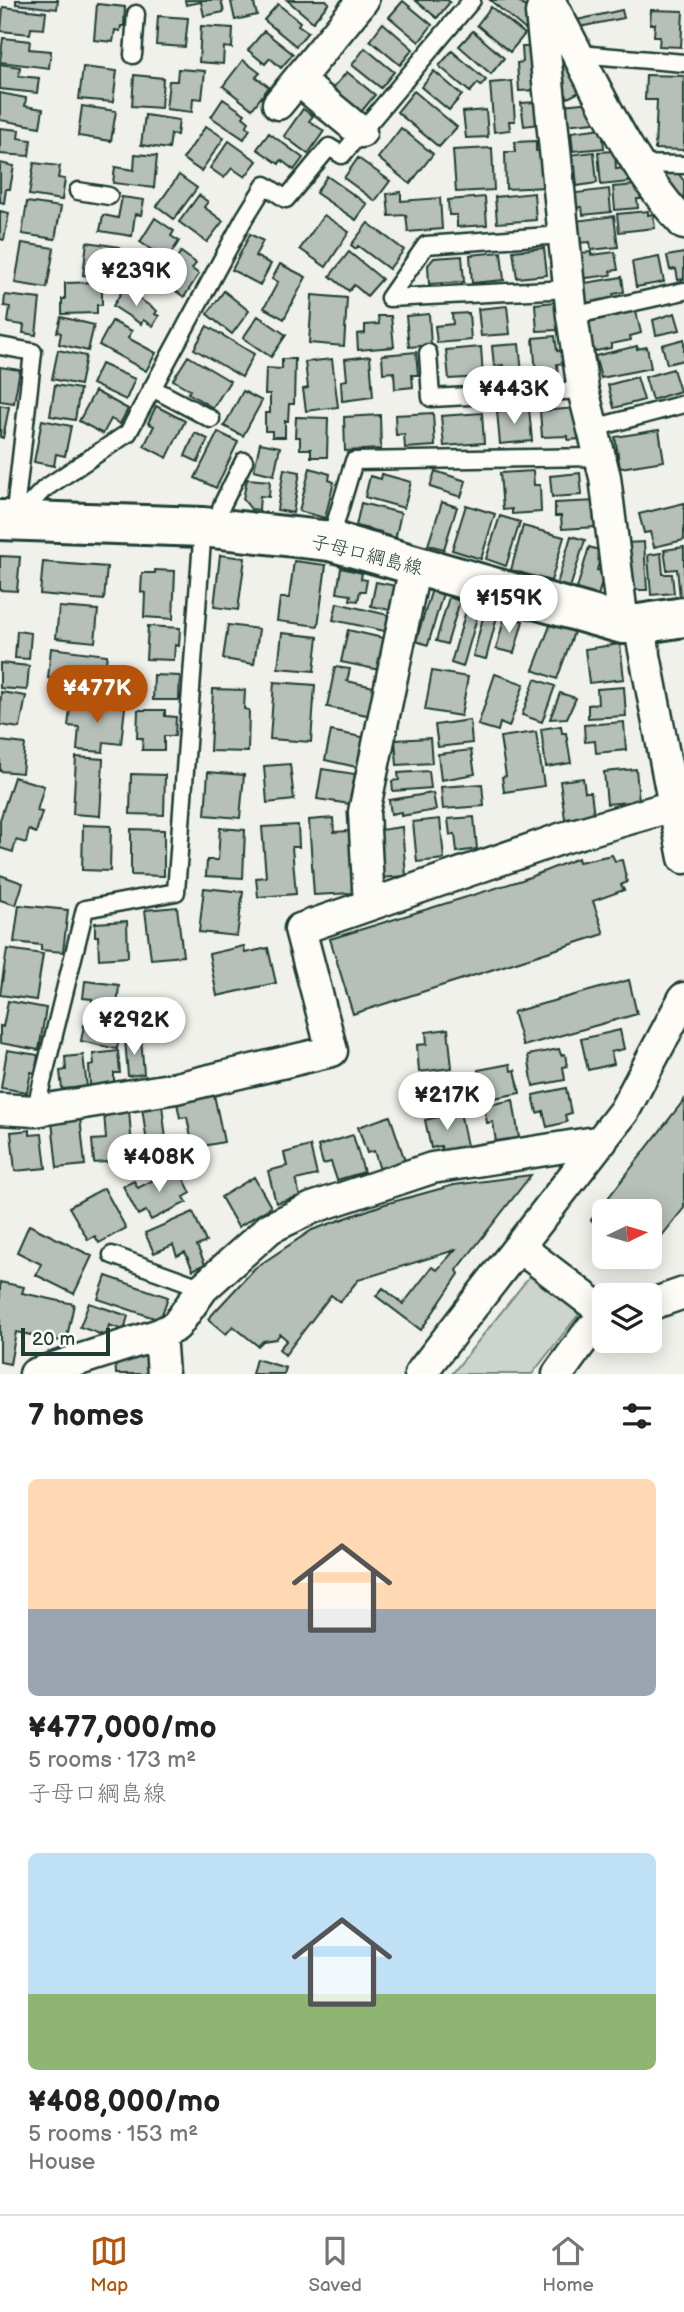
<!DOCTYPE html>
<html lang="en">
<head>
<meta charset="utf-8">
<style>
  :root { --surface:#fff; --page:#f6f6f6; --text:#222; --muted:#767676; --line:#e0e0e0; --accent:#b45309 }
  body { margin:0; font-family:"Balsamiq Sans","Klee One",sans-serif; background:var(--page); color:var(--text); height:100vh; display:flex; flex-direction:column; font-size:26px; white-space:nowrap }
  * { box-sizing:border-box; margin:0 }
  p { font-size:23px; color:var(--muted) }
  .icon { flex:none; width:38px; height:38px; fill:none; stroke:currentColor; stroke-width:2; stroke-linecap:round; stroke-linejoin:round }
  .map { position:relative; height:1374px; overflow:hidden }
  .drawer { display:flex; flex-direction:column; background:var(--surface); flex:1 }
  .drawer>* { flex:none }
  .needle { width:46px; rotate:85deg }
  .buttons { position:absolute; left:592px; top:1199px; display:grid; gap:14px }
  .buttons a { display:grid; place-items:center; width:70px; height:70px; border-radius:10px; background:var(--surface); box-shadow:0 4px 18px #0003; font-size:35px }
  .scale { position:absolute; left:21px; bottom:18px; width:89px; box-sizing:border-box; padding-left:7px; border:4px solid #1f3d34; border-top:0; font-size:19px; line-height:24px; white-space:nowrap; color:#1f3d34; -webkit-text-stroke:5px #fdfcf7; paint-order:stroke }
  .price { position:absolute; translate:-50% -60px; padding:0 16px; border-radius:24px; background:#fff; color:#222; font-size:23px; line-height:46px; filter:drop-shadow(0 2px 4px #0008) }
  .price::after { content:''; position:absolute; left:50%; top:42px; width:21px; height:16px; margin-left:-10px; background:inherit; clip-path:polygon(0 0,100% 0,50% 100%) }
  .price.selected { background:var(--accent); color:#fff }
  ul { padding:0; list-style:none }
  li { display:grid; align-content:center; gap:14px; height:371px; padding:0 28px }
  li span { display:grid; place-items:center; height:217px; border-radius:10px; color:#555 }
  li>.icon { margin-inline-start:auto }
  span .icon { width:126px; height:126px; fill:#fffc; stroke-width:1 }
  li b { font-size:30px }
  h2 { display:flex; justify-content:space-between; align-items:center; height:84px; padding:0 28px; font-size:30px }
  .tabs { display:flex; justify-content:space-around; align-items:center; height:98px; border-top:2px solid var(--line); background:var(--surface); font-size:19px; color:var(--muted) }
  .tabs a { display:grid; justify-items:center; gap:4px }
  .tabs .selected { color:var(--accent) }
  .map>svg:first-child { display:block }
</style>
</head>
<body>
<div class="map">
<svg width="684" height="1374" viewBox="0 0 684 1374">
  <rect width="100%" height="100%" fill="#f0f1eb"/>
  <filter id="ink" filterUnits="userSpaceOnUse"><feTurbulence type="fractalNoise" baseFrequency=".0143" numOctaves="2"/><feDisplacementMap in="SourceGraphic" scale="14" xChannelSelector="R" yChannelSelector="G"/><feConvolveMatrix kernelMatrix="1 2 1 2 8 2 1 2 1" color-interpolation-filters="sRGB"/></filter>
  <g filter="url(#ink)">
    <!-- green -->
    <path fill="#cdd3cd" stroke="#768880" stroke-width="2" d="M534,1271L582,1310L532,1374H452Z"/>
    <!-- building -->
    <path fill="#b6bfb8" stroke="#1f3d34" stroke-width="2" d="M16,0H58L57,9L16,4Z
      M185,0H221L224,12L204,16L201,2L186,5Z
      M236,0H253L257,15L235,20L231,2Z
      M287,0H326L329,3L313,22Z
      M415,0H447L450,2L437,18Z
      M490,0H517L529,10L533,25L527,31Z
      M403,1L432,25L419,42L389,17Z
      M97,4L125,7L124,26H121L120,31L115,30L113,42L94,40Z
      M278,4L300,22L298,25L308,32L296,46L264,20Z
      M3,7L46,12L44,29L31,28L30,34L1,31Z
      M491,7L525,34L510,52L477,25Z
      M622,10L624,18L579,27L577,20Z
      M651,10L683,11L681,47L659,46L660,36H654L655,24H650Z
      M158,16L188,18L185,47L156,45Z
      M383,23L413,49L400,65L370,40Z
      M201,26L233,28L232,48L224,47L223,64L199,62Z
      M264,31L293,54L281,68L270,58L265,64L248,50Z
      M473,31L504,58L491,74L459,46Z
      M3,38L30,41L29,49L51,51L49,68L0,62Z
      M558,40L585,89L568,98L552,69Z
      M522,47H536L539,90L519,91L517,63L523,62Z
      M365,48L394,72L381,88L352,65Z
      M452,51L486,80L481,86L478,83L470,92L439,66Z
      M243,60L260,73L256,77L269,87L252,109L223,86Z
      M0,64L20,67L19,76L39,78L37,93L0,89Z
      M83,67L117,71L113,102L79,99Z
      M178,69L205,71L202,99L193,98L192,112L166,109L169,81H177Z
      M434,71L462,95L449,110L421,87Z
      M347,72L375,95L361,112L333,88Z
      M134,75L163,78L161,108L132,106Z
      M646,75L684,76V150L655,149L657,100H645Z
      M512,81L515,121H509L510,130L494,132L490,83Z
      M414,91L457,127L439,147L397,112Z
      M0,93L26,98L25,106L43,109L40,127L0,120Z
      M223,99L245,114L243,117L249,122L246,127L250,129L244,139L211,117Z
      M537,102L540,124L524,126L521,103Z
      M591,102L594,122L565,125L563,105Z
      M82,106L116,111L111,141L78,136Z
      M303,109L313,116L309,121L324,131L308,154L284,136Z
      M486,110L488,137L466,138L463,112Z
      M145,115L179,120L177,135L171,134L169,149L141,145Z
      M206,126L224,138L201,171L183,159Z
      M0,128L19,130L18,138L31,140L29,156L0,154Z
      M401,128L433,154L410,184L378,158Z
      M602,128L604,148L573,151L571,132Z
      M269,133L303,158L294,170L281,160L279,164L257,149Z
      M229,141L257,161L245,177L232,168L224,178L210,168Z
      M536,141V151L545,150L546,187L506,189L505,152H515V142Z
      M492,148L494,190L456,192L453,150Z
      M615,151L616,169L624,168L625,171H628L629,182L601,185L598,152Z
      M594,152L597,183L577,186L575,166L570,167L568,155Z
      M135,154L157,156L154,188L113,183L115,167L134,170Z
      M358,158L390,181L375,201L344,178Z
      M0,163L14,166L10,189H6L4,203L0,202Z
      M34,163L60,166L58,178L65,179L62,200L29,195Z
      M678,173L684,181V204L655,174Z
      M179,175L197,188L174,219L157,206Z
      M327,176L367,204L356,220L316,193Z
      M636,185L637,189H640L641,199H637L638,208L615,210L613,187Z
      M609,189L611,212L583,215L582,207L570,209L568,194Z
      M401,192V201L440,198L442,229L408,232L406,215L389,216L387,194Z
      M534,193L536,220L497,223L495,197Z
      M199,195L208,202L204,207L223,221L207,242L179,222Z
      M122,197L144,200L141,215L135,214L132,236L100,231L103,215L118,218Z
      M485,197L487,225L457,227V215H449L448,200Z
      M27,202L61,207L55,239L22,234Z
      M0,211L9,213L4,240L0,239Z
      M648,211V215L653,214L655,228L619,232L617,214Z
      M324,215L349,232L326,267L300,249Z
      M614,216L618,247L591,250L590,242L577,243L575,221Z
      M155,218L174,231L171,236L179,241L167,260L140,242Z
      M368,223L404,250L389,269L358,246L356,249L351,245Z
      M250,234L263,241L255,256L271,264L260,285L232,270Z
      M87,242L120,247L118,263H112L110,278L83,275Z
      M22,243L54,248L47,288L15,283Z
      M544,248L547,275L517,278L513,251Z
      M181,252L196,263L192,269L199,274L184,297L161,280Z
      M349,252L382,279L367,296L354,285L349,291L330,276Z
      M501,252L504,280L472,283L470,255Z
      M591,252V255L615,252L618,270L610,271L611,275L578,279L579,253Z
      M137,253L159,271L143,291L121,274Z
      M684,253V279L678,280L676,269L670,270L667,256Z
      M462,256L464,282L429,284L428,265L434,258Z
      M659,257L664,282L636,287L632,262Z
      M280,264L306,277L284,319L264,308L278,282L272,279Z
      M622,277L624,292L613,294L614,298L582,304L579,284Z
      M102,282V305H97V313L62,314V299H65V283Z
      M124,288L157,311L155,314L159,316L153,326L143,320L141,324L113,306Z
      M224,291L249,311L232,334L207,314Z
      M5,295L40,299L36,335L23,333L24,325L8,323L10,307L4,306Z
      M312,295L347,298L344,346L309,343Z
      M556,302L558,330L537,331L535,304Z
      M507,306L510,334L481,336L478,309Z
      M636,311L641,333L630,336L631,340L611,344V348L591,352L584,323Z
      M469,313L471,340L437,343L435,326L453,324L452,314Z
      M675,313L680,330L656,335L653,320Z
      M429,314L431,345L409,347L406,316Z
      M258,316L286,335L271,357L243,338Z
      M378,316H391L394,347L358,350L357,334L365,333V325L379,324Z
      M61,317L94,325L88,351L59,344L61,333L57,332Z
      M112,321L132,331L128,338L156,353L146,371L99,345Z
      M207,326L254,354L242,377L194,349Z
      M555,336L557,351L564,350L565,363L557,364L558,372L536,374L533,338Z
      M684,339V360L667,364L662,345Z
      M519,344L523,382L505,384L503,365L494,366L492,346Z
      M637,346V349L647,347L651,368L601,378L595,356Z
      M481,347L483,377L449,379L446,350Z
      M58,350L86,356L80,385L52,379Z
      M416,352L418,375H412L413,387L395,389L394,372L383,373L382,355Z
      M188,356L230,381L213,408L188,393L190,390L173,380Z
      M370,356L373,397L342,401L341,381L347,380L345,359Z
      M282,359H295L294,404H289L288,421H285V437H272V431H265V413H270V394H265L266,368L282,369Z
      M332,359L338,407L306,411L303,389L308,388L305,362Z
      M101,364L135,379L126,400L92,384Z
      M0,367L20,370L14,403L0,401Z
      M673,369L680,391L652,400L645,377Z
      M637,377L644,400L614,408L608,385Z
      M55,385L80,389L75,420L50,416Z
      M95,391L128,409L120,424L111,419L103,434L79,421Z
      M243,391L262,401L243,436L224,426Z
      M0,405L9,407L3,438L0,437Z
      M156,406L185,421L167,458L144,446L154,426L148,423Z
      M529,408L532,441L500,444L497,411Z
      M577,408L580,439L568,440V436L542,437L540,411Z
      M433,413L435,446L405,448L404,434L396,435L395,415Z
      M482,413L484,443L444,446L441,416Z
      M380,415L381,449L345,451L344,417Z
      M296,417L328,418L327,457H311V449H300V437H295Z
      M42,420L71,426L65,456L56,454L54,466L34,462Z
      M659,430L664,461L620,468L615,437Z
      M218,432L238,442L216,488L195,478Z
      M195,433L208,439L198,462L185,456Z
      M260,443L280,447L274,475L254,470Z
      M310,468L330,474L329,480L334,482L325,518L299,511Z
      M284,469L300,472L293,513L277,510Z
      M435,471L466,481L461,497L430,487Z
      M533,471L534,485H540L541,512L512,514V509L503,510L500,473Z
      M580,473L582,495L552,497L550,476Z
      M382,474L411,482L404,508L365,497L370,476L381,479Z
      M247,479L270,481L269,497L260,496L259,510L251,509L243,499Z
      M596,501L597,527L562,529L561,516H555V503Z
      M442,502L457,507L444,549L428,545Z
      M361,503L401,513L395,540L379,536L381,532L356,526Z
      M684,503V540L654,547L650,532L644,533L639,514Z
      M466,505L495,514L481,559L452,550Z
      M500,516L520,522L506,566L486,559Z
      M523,526L564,537L551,581L511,570Z
      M571,536L585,540L570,588L557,584Z
      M644,542L647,590H631L626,543Z
      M589,547L602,551L597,570L605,572L597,599L576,592Z
      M684,547V597H680L677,569L667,570L664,550Z
      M661,553L663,574H672L674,593L651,595L648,555Z
      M220,555L245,558L238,610L214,607Z
      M0,556L20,557L17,591L0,590Z
      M294,561L326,565L318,626L277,621L280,598H289Z
      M43,562L107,567L104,600L40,594Z
      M341,568L362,573L361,579L367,580L365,591H360L358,601L350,600L351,595L337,593Z
      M155,570L175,571L173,619L144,617L145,593L141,592L142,573H155Z
      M376,582L396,586L390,610L371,606Z
      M432,589L443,593L428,645L416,641Z
      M449,597L460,601L447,644L436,641Z
      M337,603L388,615L385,631L333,620Z
      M468,604L480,607L463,667L451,663Z
      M59,607L98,610L95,642L56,638Z
      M485,610L498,613L486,659L473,656Z
      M505,616L523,621L514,653L496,649Z
      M551,623L574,632L557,679L533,670Z
      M228,625L259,629L254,664L223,659Z
      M148,626L180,628L179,646L175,645L174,660L146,659Z
      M348,630L387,639L380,670L341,662Z
      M17,631L31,633L29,659L15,658Z
      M282,633L318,637L314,671L278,668Z
      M620,644L624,679L589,683L585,649Z
      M51,648L107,655L103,684L48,678Z
      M0,663L29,666L27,690L0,688Z
      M335,667L350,669L347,681L378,688L372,716L327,707Z
      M432,671L468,677L461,716L425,710Z
      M495,674L524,684L509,727L500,723L498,731L478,725Z
      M154,675L180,676L179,700H153Z
      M535,679L555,686L542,722L522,715Z
      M274,682L315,685L311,742L270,739Z
      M624,687L626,716L588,718V705L598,704L597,689Z
      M213,689L245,690L244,709L249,710L248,752L210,751Z
      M1,692L26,696L20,728L0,725Z
      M560,693L576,698L567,718L550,719Z
      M71,701L125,707L121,744L104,742L103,752L77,750L79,727L68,726Z
      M138,710H165V716L176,717L175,736H164V750H142L143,738H137Z
      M470,720L472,743L438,747L435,725Z
      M624,722L626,750L596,753L595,741L585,742L584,725Z
      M561,726L562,733H566L571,763L546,767L541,729Z
      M331,731L367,738L361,768L325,760Z
      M536,732L544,786L504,792L502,777L506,776L500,737Z
      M430,738L432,763L397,765L395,740Z
      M0,741L25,744L22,773L0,771Z
      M471,750L475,774L441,780L438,754Z
      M76,757L103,759L100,816L73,814Z
      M290,764L294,800L267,803L264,766Z
      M322,769L355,774L350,804L317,799Z
      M636,769L639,801L607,804L604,772Z
      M429,771L431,788L393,791L392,781L399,780L398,773Z
      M208,772L244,775L240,818L205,815Z
      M131,774L165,775L164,815L130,814Z
      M14,777L44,786L37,811L42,812L36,833L29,830L26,843L16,840L13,852L0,848V820Z
      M583,778L585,792H591L594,815L565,819L560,781Z
      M482,784L484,806L443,809L441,787Z
      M433,793L436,810L401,816V812L391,814L389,800Z
      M474,817L477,849L457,852L455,834L450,835L448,819Z
      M333,818L334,832L349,831L353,893L314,895L309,820Z
      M440,819L444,859L417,862L413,822Z
      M83,825L111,826L110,871L82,870Z
      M298,825L299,847H292L296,894L258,897L256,878L266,877L262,827Z
      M402,827L406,876L380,878L377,849L382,848L380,830Z
      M220,828L245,830L243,878L206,876L207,860H218Z
      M131,829L164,830V876L131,875Z
      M612,855L615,861L622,860L627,882L621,885L624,890L593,901L604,934L353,1014L330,939L522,880L578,858L579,862Z
      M0,875L23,883L16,905L0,900Z
      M204,888L243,892L237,936L199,932Z
      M19,905L68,910L63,952L41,950V945L14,942Z
      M177,907L183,956L151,959L145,910Z
      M127,921L128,957L99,959L98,936H95V923Z
      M244,946L245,953L268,948L276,983L217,996L209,954Z
      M7,949L43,954L36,1000L0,995Z
      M629,980L637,1014L523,1046L513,1012Z
      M85,981L119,985L117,1008L92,1005V999L83,998Z
      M8,1001L46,1008L39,1050L0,1043V1026L3,1027Z
      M84,1025L120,1032L117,1049L81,1041Z
      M448,1029L452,1068L419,1072L417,1045L427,1044L426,1032Z
      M620,1030L624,1049L611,1052L614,1064L588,1070L581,1039Z
      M141,1038L144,1074L128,1076L125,1039Z
      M559,1049L561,1055L565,1054L567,1066L563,1067L565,1080L533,1086L528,1055Z
      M7,1050L38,1055L35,1073L31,1072L27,1092L1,1088Z
      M118,1051L120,1073H114V1084L90,1085L89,1066L94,1065L93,1054Z
      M83,1055L87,1087L62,1089L60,1071L66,1070L65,1057Z
      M510,1064L511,1071L515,1070L520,1093L484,1100L478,1070Z
      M460,1076L467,1100L458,1102L459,1106L431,1114L424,1085Z
      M566,1088L571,1113L565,1115L567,1122L547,1127L543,1111L537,1113L533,1095Z
      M213,1090L224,1142L193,1148L187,1117L180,1118L176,1098Z
      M513,1100L519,1138L496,1142L493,1122L487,1123L484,1106Z
      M684,1100V1208L649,1252V1211H604V1230L591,1220Z
      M162,1105L167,1148L148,1151L142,1107Z
      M129,1110L133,1160L94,1163L92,1140L106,1139L104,1112Z
      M460,1112L467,1146L442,1152L441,1146L431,1148L425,1120Z
      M390,1116L405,1161L380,1170L374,1151L367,1153L358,1127Z
      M80,1117L85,1165L57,1168L52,1121Z
      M30,1130V1135L42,1134L46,1168L15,1171L11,1132Z
      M353,1135L364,1172L337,1180L331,1162L323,1164L318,1146Z
      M310,1146L317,1175L296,1180L300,1196L276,1203L268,1171L287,1166L284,1153Z
      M178,1167L191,1193L184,1197L187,1202L151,1220L146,1211L138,1215L123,1186L134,1181L138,1188Z
      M531,1175L457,1270L459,1274L421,1330L376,1296L383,1288L403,1304L432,1267L437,1270L455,1250L358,1280L340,1302L331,1295L285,1355L279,1349L287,1340L280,1334L276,1339L263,1341L258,1346L233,1326L226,1334L208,1319L255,1268L312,1230L385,1204L454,1185Z
      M254,1177L271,1207L238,1227L221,1197Z
      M104,1188L126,1228L99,1243L95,1236L88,1240L69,1207Z
      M193,1212L206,1242L197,1246L205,1264L193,1270L185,1252L177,1256L173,1245L154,1253L145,1233Z
      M29,1225L92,1256L74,1294L36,1275L41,1264L17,1252Z
      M106,1276L168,1297L160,1320L98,1299Z
      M0,1282L24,1287L22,1293L74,1304L66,1342L16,1332L10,1364L0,1362Z
      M89,1303L128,1316L124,1330L109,1325L106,1336L80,1327Z
      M153,1356L154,1374H116L115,1358Z
      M256,1359L286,1368L284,1374H252Z"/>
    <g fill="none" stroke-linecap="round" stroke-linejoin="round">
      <defs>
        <path id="service" d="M579,54L684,63
          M133,55L136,14
          M637,164L684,165
          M78,191L109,196
          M562,235L426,245L389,298L569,289
          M572,316L684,291
          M0,346L33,352L14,520
          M428,353L431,398L583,390
          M152,388L211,419
          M594,428L684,404
          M18,516L44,489L128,433L244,219L265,185L286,199L329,147L342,155L472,0
          M215,528L222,505L244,461
          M330,541L354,461L599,457
          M35,1111L85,909L176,892L203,527
          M112,1255L203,1288"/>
        <path id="minor" d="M545,0L541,13L572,316L583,390L605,477L623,624
          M549,0C591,75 625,161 684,224
          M299,81L361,132
          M278,104L363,0
          M639,624L684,858
          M369,905L364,812L415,566
          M0,1109L35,1111L176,1088L332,1051L300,929L563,838L673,806
          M519,1247L604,1312
          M649,1305L684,1293
          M160,1334L163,1374
          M35,1374L160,1334L176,1326L203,1288L270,1228L312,1208L432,1168L602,1141
          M420,1374L624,1111L684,998
          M558,1374L590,1330L604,1323"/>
        <path id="secondary" d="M0,520L203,527L330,541L623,624H639L684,617"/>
      </defs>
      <!-- service casing -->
      <use href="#service" stroke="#1f3d34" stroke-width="21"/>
      <!-- minor casing -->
      <use href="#minor" stroke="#1f3d34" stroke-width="35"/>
      <!-- secondary casing -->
      <use href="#secondary" stroke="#1f3d34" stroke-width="44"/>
      <!-- service -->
      <use href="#service" stroke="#fdfcf7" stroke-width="16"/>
      <!-- minor -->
      <use href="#minor" stroke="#fdfcf7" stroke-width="30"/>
      <!-- secondary -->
      <use href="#secondary" stroke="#fdfcf7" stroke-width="38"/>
    </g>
  </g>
  <g text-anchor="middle" stroke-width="5" stroke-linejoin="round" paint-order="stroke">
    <!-- street labels -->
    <g font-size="19" fill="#1f3d34" stroke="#fdfcf7">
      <text transform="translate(367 554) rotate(14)" y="7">子母口綱島線</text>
    </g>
  </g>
</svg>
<div class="buttons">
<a><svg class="needle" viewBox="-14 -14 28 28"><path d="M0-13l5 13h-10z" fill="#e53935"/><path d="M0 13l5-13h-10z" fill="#767676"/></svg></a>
<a><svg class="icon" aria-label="layers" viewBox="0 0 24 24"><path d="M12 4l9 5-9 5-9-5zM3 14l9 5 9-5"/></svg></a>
</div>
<div class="scale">20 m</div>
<b class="price" style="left:136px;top:308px">¥239K</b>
<b class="price" style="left:514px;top:426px">¥443K</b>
<b class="price" style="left:509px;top:635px">¥159K</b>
<b class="price selected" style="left:97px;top:725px">¥477K</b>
<b class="price" style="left:134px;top:1057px">¥292K</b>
<b class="price" style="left:447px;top:1132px">¥217K</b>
<b class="price" style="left:159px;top:1194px">¥408K</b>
</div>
<section class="drawer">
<h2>7 homes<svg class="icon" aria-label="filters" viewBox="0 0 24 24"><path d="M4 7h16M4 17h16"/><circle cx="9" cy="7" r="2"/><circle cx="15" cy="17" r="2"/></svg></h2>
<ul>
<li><span style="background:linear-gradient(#ffd9b3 60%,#9aa5b1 0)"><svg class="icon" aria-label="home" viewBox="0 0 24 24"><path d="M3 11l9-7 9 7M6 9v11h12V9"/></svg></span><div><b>¥477,000/mo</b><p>5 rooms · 173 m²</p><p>子母口綱島線</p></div></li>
<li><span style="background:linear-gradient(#bfe0f5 65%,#8fb573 0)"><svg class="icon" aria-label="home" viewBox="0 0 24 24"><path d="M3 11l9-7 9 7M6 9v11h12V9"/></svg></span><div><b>¥408,000/mo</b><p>5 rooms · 153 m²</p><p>House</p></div></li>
</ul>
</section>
<nav class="tabs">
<a class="selected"><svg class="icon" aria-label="map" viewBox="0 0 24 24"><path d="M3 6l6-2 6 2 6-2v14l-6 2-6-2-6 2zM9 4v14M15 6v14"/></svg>Map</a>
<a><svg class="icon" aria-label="saved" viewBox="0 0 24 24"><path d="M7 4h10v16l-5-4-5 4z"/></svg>Saved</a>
<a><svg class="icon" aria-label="home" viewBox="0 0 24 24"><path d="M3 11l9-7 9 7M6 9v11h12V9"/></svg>Home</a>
</nav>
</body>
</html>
